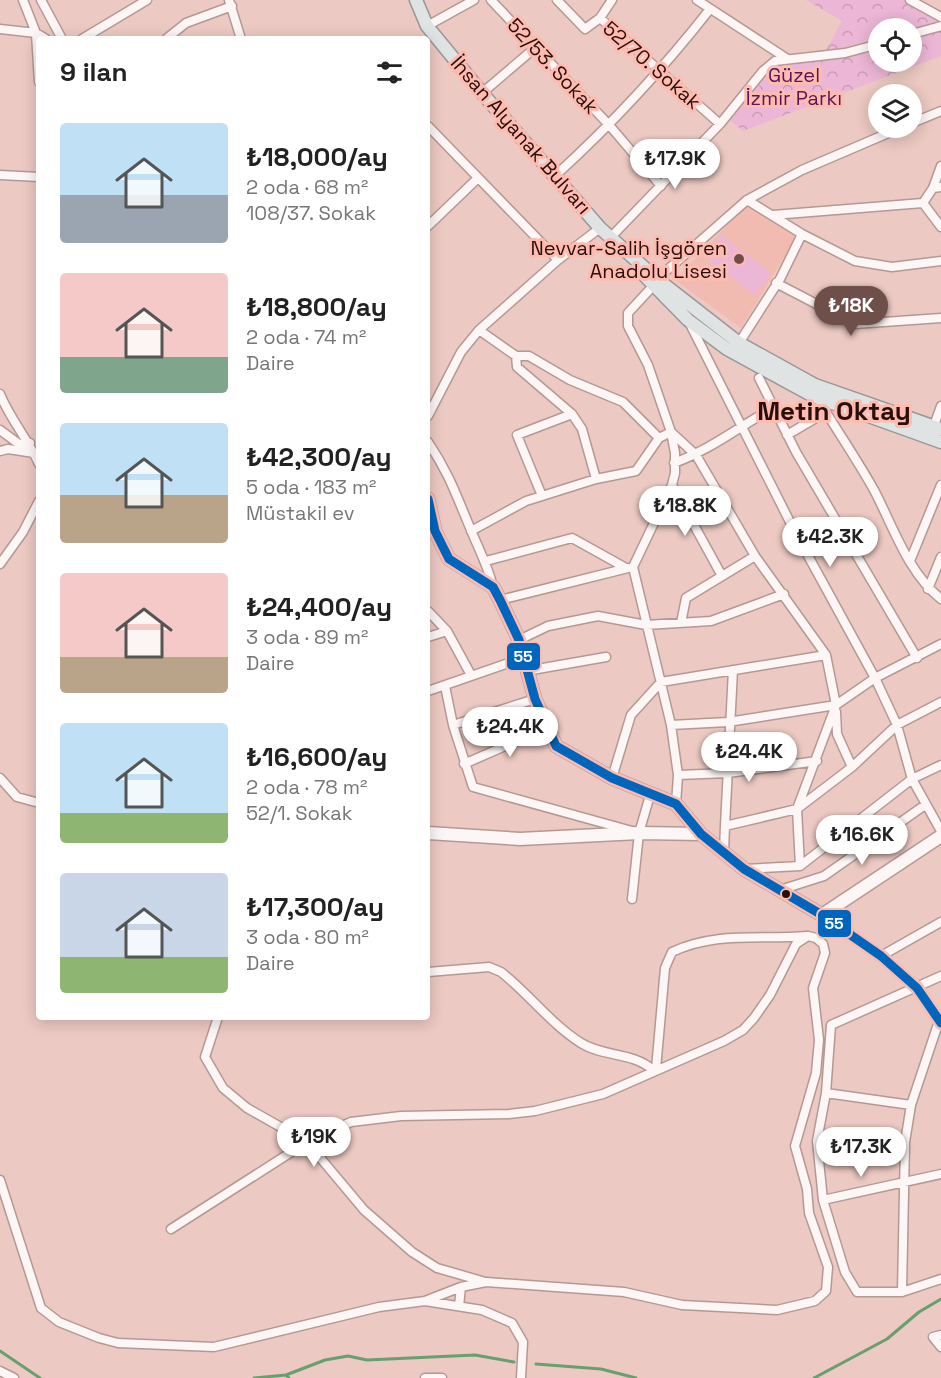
<!DOCTYPE html>
<html lang="tr">
<head>
<meta charset="utf-8">
<style>
  :root { --surface:#fff; --page:#f2f2f2; --text:#222; --muted:#767676; --accent:#6e4f4a }
  body { margin:0; font-family:"Space Grotesk",sans-serif; background:var(--page); color:var(--text); height:100vh; display:flex; flex-direction:column; font-size:22px; white-space:nowrap }
  * { box-sizing:border-box; margin:0 }
  p { font-size:20px; color:var(--muted) }
  .icon { flex:none; width:33px; height:33px; fill:none; stroke:currentColor; stroke-width:2; stroke-linecap:round; stroke-linejoin:round }
  .map { position:relative; flex:1; overflow:hidden }
  .panel { position:absolute; left:36px; top:36px; width:394px; height:984px; display:flex; flex-direction:column; background:var(--surface); border-radius:6px; box-shadow:0 3px 15px #0003 }
  .panel>* { flex:none }
  .buttons { position:absolute; left:868px; top:18px; display:grid; gap:12px }
  .buttons a { display:grid; place-items:center; width:54px; height:54px; border-radius:50%; background:var(--surface); box-shadow:0 3px 15px #0003; font-size:30px }
  .price { position:absolute; translate:-50% -51px; padding:0 14px; border-radius:21px; background:#fff; color:#222; font-size:20px; line-height:39px; filter:drop-shadow(0 2px 3px #0008) }
  .price::after { content:''; position:absolute; left:50%; top:36px; width:18px; height:14px; margin-left:-9px; background:inherit; clip-path:polygon(0 0,100% 0,50% 100%) }
  .price.current { background:var(--accent); color:#fff }
  ul { padding:0; list-style:none }
  li { display:flex; align-items:center; gap:18px; height:150px; padding:0 24px }
  li span { display:grid; place-items:center; flex:none; width:168px; height:120px; border-radius:6px; color:#555 }
  li>.icon { margin-inline-start:auto }
  span .icon { width:72px; height:72px; fill:#fffc; stroke-width:1 }
  li b { font-size:26px }
  h2 { display:flex; justify-content:space-between; align-items:center; height:72px; padding:0 24px; font-size:26px }
  .map>svg:first-child { display:block }
</style>
</head>
<body>
<div class="map">
<svg width="941" height="1378" viewBox="0 0 941 1378">
  <defs>
    <pattern id="forest-crowns" width="20" height="18" patternUnits="userSpaceOnUse" patternTransform="scale(1.5)"><rect width="20" height="18" fill="#ecb6d6"/><path d="M2 6a3 3 0 1 1 6 0M12 15a3 3 0 1 1 6 0" fill="none" stroke="#cb9bb6"/></pattern>
  </defs>
  <rect width="100%" height="100%" fill="#ecc9c2"/>
  <!-- built -->
  <path fill="#f2bbb1" d="M747,205L796,238L741,328L675,280Z"/>
  <!-- forest -->
  <path fill="url(#forest-crowns)" d="M806,0H904L941,19V23L912,30L879,28V38L825,52L842,21Z
    M941,31V56L743,131L730,120L770,72L788,62L848,57L879,48V62H912V39Z"/>
  <!-- garden -->
  <path fill="#ecb6d6" d="M721,235L771,273L755,295L704,256Z"/>
  <g fill="none" stroke-linecap="round" stroke-linejoin="round">
    <!-- stream -->
    <path stroke="#689f6f" stroke-width="3" d="M0,1351L40,1378
      M536,1364L601,1369L636,1378
      M286,1375L325,1360L348,1356L367,1360L475,1355L514,1362
      M254,1378L286,1375L289,1378
      M814,1378L887,1339L919,1312L941,1299"/>
    <defs>
      <path id="street" d="M23,0L36,33L39,82
        M41,0L62,39
        M229,0L241,39
        M491,0L610,126L661,186
        M557,0L585,29L600,18L720,124
        M697,0L786,58
        M910,0L941,17
        M600,18L612,0
        M427,26L474,0
        M0,29L36,33L46,39
        M912,34L941,26
        M82,39L147,0
        M166,39L186,23L232,6
        M482,93L536,47
        M912,123L941,111
        M428,126L558,260
        M0,175L39,177
        M556,175C613,123 663,69 710,9
        M933,188L941,166
        M747,200L802,234L855,261L892,267L941,261
        M923,203L941,227
        M773,215L923,203L933,188L941,187
        M428,226L478,178
        M611,237L720,124L763,71L775,61L845,53L879,44
        M657,279L747,200L802,170L900,128
        M776,283L855,324L941,318
        M653,286L628,313V326L648,365L671,432L675,453V473L672,485L633,567L671,725L678,775L676,804
        M689,322L794,530L875,678L897,725L912,779L941,831
        M479,330L516,356L517,367L572,414L582,429L596,479
        M739,343L780,279L802,234
        M516,356H529L570,380L623,402L659,438
        M759,378L796,452L917,658
        M0,394C10,419 28,439 39,464
        M428,416L461,352L479,330L558,260L600,228
        M0,430L19,444L30,443
        M932,431L941,406
        M787,435L826,412C842,438 859,463 874,490C893,526 908,573 941,599
        M428,442C450,475 456,495 471,530C479,550 488,566 493,587
        M0,451L8,449L34,453
        M674,463C710,450 740,426 773,408
        M672,485L722,576
        M542,496L517,435L572,414
        M471,531L526,501L596,479L636,471L659,438L671,432L696,455L755,556L826,655L836,705L797,809L725,826L724,851
        M486,561L572,538L626,568
        M910,561L941,485
        M0,564L23,532L39,501
        M928,589L941,557
        M500,600L628,568
        M428,611L447,631L471,675
        M681,623L686,598L755,556
        M428,637L447,631
        M519,640L548,626L598,616L646,625L711,621L784,594
        M526,671L606,657
        M445,686L453,725L473,787L632,831
        M428,691L523,658
        M836,712L837,734L852,767
        M453,725L535,699
        M671,725L728,722L836,705L875,678L941,644
        M464,764L546,728
        M678,775L728,773L817,761
        M0,778L17,797L39,803
        M612,778L631,715L661,682L826,655
        M725,826L733,670
        M800,866L797,809L852,767L897,725L941,702
        M745,869L800,866L912,779L941,765
        M780,890L824,876L925,805
        M632,899L639,833L651,792
        M822,915L881,956L917,988L941,1023
        M881,956L941,922
        M428,972L489,967L501,972C529,994 551,1024 581,1043C603,1057 633,1052 653,1070
        M941,976L831,1025L826,1093L817,1141L823,1200L845,1272L857,1292H902L941,1279
        M218,1017L205,1057L223,1088L247,1108L307,1142L364,1210L412,1252L437,1268L482,1281
        M656,1069L665,968L672,952C717,931 760,940 807,936
        M826,1093L911,1105
        M817,1141L905,1142
        M0,1180L41,1308L59,1322L99,1338L118,1343L214,1347L379,1307L425,1301L482,1310L512,1323L523,1342L521,1378
        M823,1200L941,1174
        M171,1229L307,1142L351,1122L401,1116L509,1114L535,1111L603,1094L724,1041L743,1030L754,1018L770,995L796,944L808,936L816,938L823,944L825,953L813,988L819,1040L816,1073L795,1146L807,1189L809,1213L828,1267L826,1291L815,1301L777,1310L682,1305L624,1292L486,1282L461,1287L425,1301
        M902,1292L905,1142L911,1105L939,1021
        M459,1306L461,1287
        M941,1335L933,1337L941,1347
        M0,1371L14,1378
        M425,1378H442"/>
      <path id="secondary" d="M428,499L435,531L449,559L493,587L500,600L519,640L535,699L556,746L612,778L676,804L701,834L744,869L822,915L941,836
        M428,833L520,839L639,833L701,834"/>
      <path id="primary" d="M416,0L427,26L482,93L600,228L657,279L739,343L815,385L941,429
        M643,274L688,320L727,349L813,396L941,442"/>
    </defs>
    <!-- street casing -->
    <use href="#street" stroke="#b69893" stroke-width="11"/>
    <!-- secondary casing -->
    <use href="#secondary" stroke="#b69893" stroke-width="15"/>
    <!-- primary casing -->
    <use href="#primary" stroke="#989897" stroke-width="15"/>
    <!-- street -->
    <use href="#street" stroke="#fcf7f6" stroke-width="8"/>
    <!-- secondary -->
    <use href="#secondary" stroke="#fcf7f6" stroke-width="12"/>
    <!-- primary -->
    <use href="#primary" stroke="#dfe3e4" stroke-width="12"/>
    <defs>
      <path id="bus-1" d="M428,499L435,531L449,559L493,587L500,600L519,640L535,699L556,746L612,778L676,804L701,834L744,869L822,915L881,956L917,988L941,1023"/>
    </defs>
    <!-- bus-1 casing -->
    <use href="#bus-1" stroke="#febcb1" stroke-width="14"/>
    <!-- bus-1 -->
    <use href="#bus-1" stroke="#0065bd" stroke-width="9"/>
  </g>
  <!-- markers -->
  <circle fill="#6e4f4a" stroke="#febcb1" stroke-width="2" cx="739" cy="259" r="6"/>
  <circle fill="#2a0e0a" stroke="#febcb1" stroke-width="2" cx="786" cy="894" r="5"/>
  <g text-anchor="middle" stroke-width="6" stroke-linejoin="round" paint-order="stroke">
    <!-- street labels -->
    <g font-size="20" fill="#2a0e0a" stroke="#febcb1">
      <text transform="translate(652 65) rotate(41)" y="7">52/70. Sokak</text>
      <text transform="translate(553 66) rotate(47)" y="7">52/53. Sokak</text>
      <text transform="translate(521 135) rotate(49)" y="7">İhsan Alyanak Bulvarı</text>
    </g>
    <!-- park labels -->
    <g font-size="20" fill="#5b1458" stroke="#febcb1">
      <text x="794" y="82">Güzel<tspan x="794" dy="23">İzmir Parkı</tspan></text>
    </g>
    <!-- poi labels -->
    <g font-size="20" fill="#2a0e0a" stroke="#febcb1" text-anchor="end">
      <text x="727" y="255">Nevvar-Salih İşgören<tspan x="727" dy="23">Anadolu Lisesi</tspan></text>
    </g>
    <!-- district labels -->
    <g font-size="26" font-weight="bold" fill="#2a0e0a" stroke="#febcb1">
      <text x="834" y="420">Metin Oktay</text>
    </g>
  </g>
  <g stroke="#febcb1" stroke-width="2">
    <rect x="506" y="642" width="35" height="29" rx="6" fill="#0065bd"/>
    <rect x="817" y="909" width="35" height="29" rx="6" fill="#0065bd"/>
  </g>
  <g font-size="16" text-anchor="middle" font-weight="bold" fill="#fff">
    <text x="523" y="662">55</text>
    <text x="834" y="929">55</text>
  </g>
</svg>
<div class="buttons">
<a><svg class="icon" aria-label="locate" viewBox="0 0 24 24"><circle cx="12" cy="12" r="6"/><path d="M12 2v4M12 18v4M2 12h4M18 12h4"/></svg></a>
<a><svg class="icon" aria-label="layers" viewBox="0 0 24 24"><path d="M12 4l9 5-9 5-9-5zM3 14l9 5 9-5"/></svg></a>
</div>
<b class="price" style="left:675px;top:190px">₺17.9K</b>
<b class="price current" style="left:851px;top:337px">₺18K</b>
<b class="price" style="left:685px;top:537px">₺18.8K</b>
<b class="price" style="left:830px;top:568px">₺42.3K</b>
<b class="price" style="left:510px;top:758px">₺24.4K</b>
<b class="price" style="left:749px;top:783px">₺24.4K</b>
<b class="price" style="left:862px;top:866px">₺16.6K</b>
<b class="price" style="left:314px;top:1168px">₺19K</b>
<b class="price" style="left:861px;top:1178px">₺17.3K</b>
<section class="panel">
<h2>9 ilan<svg class="icon" aria-label="filters" viewBox="0 0 24 24"><path d="M4 7h16M4 17h16"/><circle cx="9" cy="7" r="2"/><circle cx="15" cy="17" r="2"/></svg></h2>
<ul>
<li><span style="background:linear-gradient(#bfe0f5 60%,#9aa5b1 0)"><svg class="icon" aria-label="home" viewBox="0 0 24 24"><path d="M3 11l9-7 9 7M6 9v11h12V9"/></svg></span><div><b>₺18,000/ay</b><p>2 oda · 68 m²</p><p>108/37. Sokak</p></div></li>
<li><span style="background:linear-gradient(#f6c9c9 70%,#7fa58c 0)"><svg class="icon" aria-label="home" viewBox="0 0 24 24"><path d="M3 11l9-7 9 7M6 9v11h12V9"/></svg></span><div><b>₺18,800/ay</b><p>2 oda · 74 m²</p><p>Daire</p></div></li>
<li><span style="background:linear-gradient(#bfe0f5 60%,#b9a48a 0)"><svg class="icon" aria-label="home" viewBox="0 0 24 24"><path d="M3 11l9-7 9 7M6 9v11h12V9"/></svg></span><div><b>₺42,300/ay</b><p>5 oda · 183 m²</p><p>Müstakil ev</p></div></li>
<li><span style="background:linear-gradient(#f6c9c9 70%,#b9a48a 0)"><svg class="icon" aria-label="home" viewBox="0 0 24 24"><path d="M3 11l9-7 9 7M6 9v11h12V9"/></svg></span><div><b>₺24,400/ay</b><p>3 oda · 89 m²</p><p>Daire</p></div></li>
<li><span style="background:linear-gradient(#bfe0f5 75%,#8fb573 0)"><svg class="icon" aria-label="home" viewBox="0 0 24 24"><path d="M3 11l9-7 9 7M6 9v11h12V9"/></svg></span><div><b>₺16,600/ay</b><p>2 oda · 78 m²</p><p>52/1. Sokak</p></div></li>
<li><span style="background:linear-gradient(#c9d6e8 70%,#8fb573 0)"><svg class="icon" aria-label="home" viewBox="0 0 24 24"><path d="M3 11l9-7 9 7M6 9v11h12V9"/></svg></span><div><b>₺17,300/ay</b><p>3 oda · 80 m²</p><p>Daire</p></div></li>
</ul>
</section>
</div>
</body>
</html>
